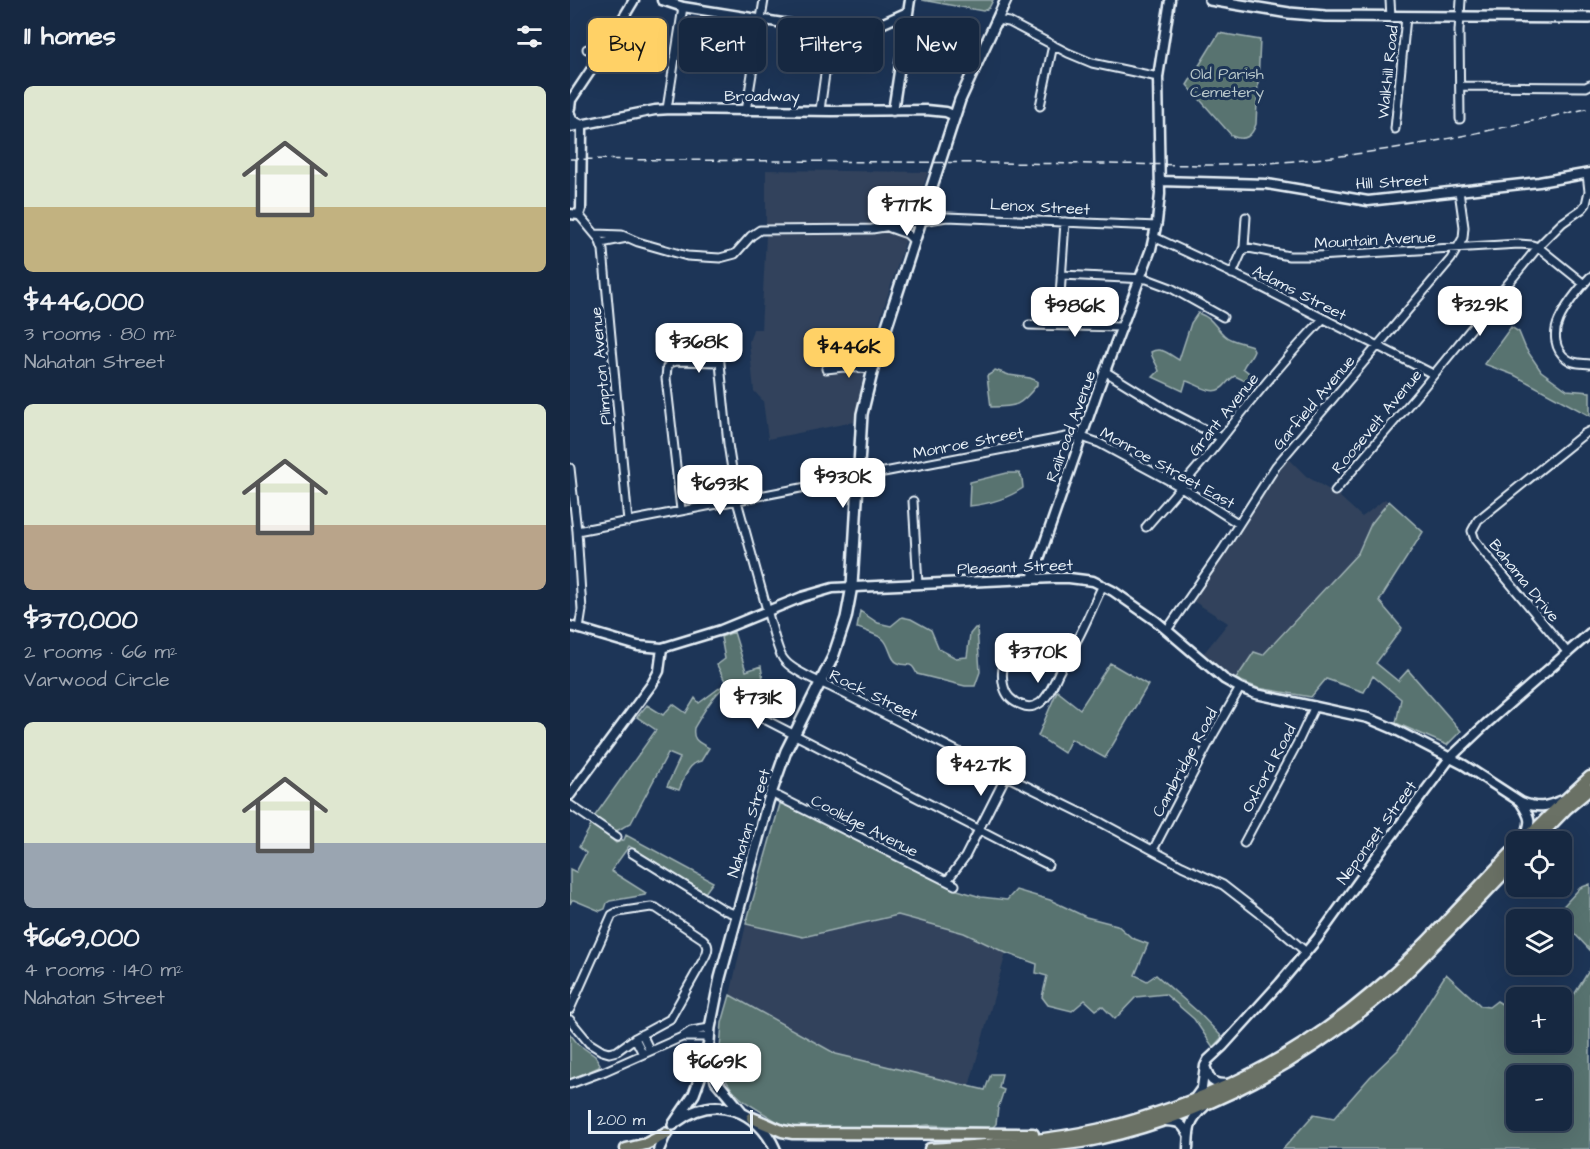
<!DOCTYPE html>
<html lang="en">
<head>
<meta charset="utf-8">
<style>
  :root { --surface:#162841; --page:#23344c; --text:#f1f3f6; --muted:#9ea6b1; --line:#35445a; --accent:#ffd166 }
  body { margin:0; font-family:"Architects Daughter",sans-serif; background:var(--page); color:var(--text); height:100vh; display:flex; flex-direction:column; font-size:22px; white-space:nowrap }
  * { box-sizing:border-box; margin:0 }
  p { font-size:20px; color:var(--muted) }
  .icon { flex:none; width:33px; height:33px; fill:none; stroke:currentColor; stroke-width:2; stroke-linecap:round; stroke-linejoin:round }
  .map { position:relative; flex:1; overflow:hidden }
  .side { display:flex; flex-direction:column; background:var(--surface); width:570px }
  .side>* { flex:none }
  .hud { position:absolute; left:18px; top:18px; width:570px; height:54px; display:flex; gap:12px }
  .controls { position:absolute; left:936px; top:831px; display:grid; gap:12px }
  .controls a { display:grid; place-items:center; width:66px; height:66px; border-radius:9px; background:var(--surface); box-shadow:0 6px 24px #0002,0 0 0 2px var(--line); font-size:30px }
  .scale { position:absolute; left:18px; bottom:15px; width:165px; box-sizing:border-box; padding-left:6px; border:3px solid #e8f1f8; border-top:0; font-size:16px; line-height:21px; white-space:nowrap; color:#e8f1f8; -webkit-text-stroke:4px #1d3557; paint-order:stroke }
  .price { position:absolute; translate:-50% -51px; padding:0 14px; border-radius:12px; background:#fff; color:#222; font-size:20px; line-height:39px; filter:drop-shadow(0 2px 3px #0008) }
  .price::after { content:''; position:absolute; left:50%; top:36px; width:18px; height:14px; margin-left:-9px; background:inherit; clip-path:polygon(0 0,100% 0,50% 100%) }
  .price.current { background:var(--accent); color:#111 }
  ul { padding:0; list-style:none }
  li { display:grid; align-content:center; gap:12px; height:318px; padding:0 24px }
  li span { display:grid; place-items:center; height:186px; border-radius:9px; color:#555 }
  li>.icon { margin-inline-start:auto }
  span .icon { width:108px; height:108px; fill:#fffc; stroke-width:1 }
  li b { font-size:26px }
  h2 { display:flex; justify-content:space-between; align-items:center; height:72px; padding:0 24px; font-size:26px }
  .pill { padding:0 21px; border-radius:9px; background:var(--surface); box-shadow:0 6px 24px #0002,0 0 0 2px var(--line); font-size:21px; line-height:54px }
  .pill.current { background:var(--accent); color:#111 }
  main { display:flex; flex:1; min-height:0 }
  .map>svg:first-child { display:block }
</style>
</head>
<body>
<main>
<section class="side">
<h2>11 homes<svg class="icon" aria-label="filters" viewBox="0 0 24 24"><path d="M4 7h16M4 17h16"/><circle cx="9" cy="7" r="2"/><circle cx="15" cy="17" r="2"/></svg></h2>
<ul>
<li><span style="background:linear-gradient(#dfe7d0 65%,#c2b280 0)"><svg class="icon" aria-label="home" viewBox="0 0 24 24"><path d="M3 11l9-7 9 7M6 9v11h12V9"/></svg></span><div><b>$446,000</b><p>3 rooms · 80 m²</p><p>Nahatan Street</p></div></li>
<li><span style="background:linear-gradient(#dfe7d0 65%,#b9a48a 0)"><svg class="icon" aria-label="home" viewBox="0 0 24 24"><path d="M3 11l9-7 9 7M6 9v11h12V9"/></svg></span><div><b>$370,000</b><p>2 rooms · 66 m²</p><p>Varwood Circle</p></div></li>
<li><span style="background:linear-gradient(#dfe7d0 65%,#9aa5b1 0)"><svg class="icon" aria-label="home" viewBox="0 0 24 24"><path d="M3 11l9-7 9 7M6 9v11h12V9"/></svg></span><div><b>$669,000</b><p>4 rooms · 140 m²</p><p>Nahatan Street</p></div></li>
</ul>
</section>
<div class="map">
<svg width="1020" height="1149" viewBox="0 0 1020 1149">
  <rect width="100%" height="100%" fill="#1d3557"/>
  <filter id="ink" filterUnits="userSpaceOnUse"><feTurbulence type="fractalNoise" baseFrequency=".0167" numOctaves="2"/><feDisplacementMap in="SourceGraphic" scale="12" xChannelSelector="R" yChannelSelector="G"/><feConvolveMatrix kernelMatrix="1 2 1 2 8 2 1 2 1" color-interpolation-filters="sRGB"/></filter>
  <g filter="url(#ink)">
    <!-- built -->
    <path fill="#30425c" d="M196,170L358,172L298,356L284,422L198,439L193,401L184,391L179,342L183,329H191L196,235Z
      M718,458L736,476L768,495L792,517L815,499L851,532L738,698L688,688L674,684L648,667L633,654L658,623L623,601Z
      M328,915L394,933L436,953L399,1087L266,1054L160,995L176,924L233,937Z"/>
    <!-- green -->
    <path fill="#587370" stroke="#a0b2b4" stroke-width="1.5" fill-rule="evenodd" d="M352,0H423L419,8L413,11Z
      M649,33L690,40L686,124C682,136 675,142 662,136L617,85Z
      M628,313C644,319 643,325 654,335C661,342 673,342 682,346L684,350C682,357 676,361 673,368L684,377L673,380L665,376C658,379 656,386 650,389C640,395 626,383 616,381L613,391L583,377L589,371C587,364 582,359 581,352C591,346 600,355 609,360L621,323Z
      M941,327L949,332L956,349L971,371L997,390L1020,392V416L944,375L914,364Z
      M425,370L439,375L460,378L467,381V385C450,406 447,407 421,407L417,376L422,373Z
      M437,473H449L452,478L453,488C437,499 419,504 399,506L400,482Z
      M819,501L853,532L809,601L832,628L806,663L828,681L838,670L891,731L877,745L826,723L831,699L803,676L794,692L756,679L741,697L688,688L666,679L684,652L693,655L788,553L801,524Z
      M290,611L308,623L321,626L332,617L341,619L361,630L369,649L386,658L397,657L400,634L405,628H407L410,672L405,686H395L347,674C340,659 339,668 328,663C320,660 320,645 313,639C311,637 290,628 287,628Z
      M164,632L176,671L191,666L194,686C188,684 182,681 175,680C152,677 134,711 124,728C122,741 129,742 139,748L131,761C118,763 114,779 109,790L97,786L110,758L98,753L61,823C55,825 51,830 45,831L24,817L86,730L67,717L77,705L93,715L103,704L116,713L125,698L129,703L156,683L147,665L155,659L151,637Z
      M540,663L578,685L535,758L501,739L494,753L468,736L487,691L510,709Z
      M210,804L219,806L384,889L411,897L437,900L446,890L480,900L516,917L547,925L562,938L578,944L565,975L577,981L586,975L628,1012L652,1037L643,1047L624,1019L595,994L566,997L545,1019L532,1006L526,1010L515,1000L502,1011L478,1005L472,997L477,976L466,973L467,964L436,953L394,933L328,915L233,937L176,924Z
      M22,824L46,843L54,840L56,835L143,882L135,893L59,846L41,871L76,893L75,895L40,901L37,903L35,909L30,911L4,900H2L0,904V869L6,872L16,853L9,847Z
      M1020,884V950L986,914L1010,888Z
      M1020,969V1149H713L744,1114L764,1118L800,1077L828,1050L876,974L911,1006L919,1007L927,1001L940,1009L946,1002V1042H992V1018L997,1006ZM946,1076H992V1120H946Z
      M160,995L266,1054L415,1090L421,1074H432L429,1088L434,1090L428,1108L426,1124L422,1128L358,1125L319,1129L267,1130L221,1128L211,1124L174,1101L163,1091L152,1074L149,1062L152,1023Z
      M0,1034L8,1044L25,1056L30,1064L29,1067L0,1080Z"/>
    <g fill="none" stroke-linecap="round" stroke-linejoin="round">
      <defs>
        <path id="minor" d="M820,0L821,17
          M426,20L439,22L498,53L522,63L588,77
          M17,49H22L31,55
          M890,86L1016,87L1020,85
          M470,106L483,45
          M97,109L113,7
          M250,110L261,31
          M176,111L194,0
          M890,119L889,31L891,0
          M825,129L836,17
          M9,215L29,239L33,250L58,522
          M320,228L337,234L344,241
          M26,234L52,235L68,242L117,256L150,258L165,254L181,236L190,230L302,229L377,217L587,226
          M584,237L687,285L863,374
          M31,243L57,238
          M674,247L676,217
          M662,274L674,247L719,256H748L949,244L962,245L968,247L1014,284
          M491,275L577,279L601,288L653,317
          M1020,277C1009,289 996,305 989,320C983,333 984,350 997,359C1003,364 1012,363 1020,364
          M459,325L552,327
          M488,325L495,222
          M147,333L158,444L167,501L205,639C208,646 209,655 215,661C225,673 255,684 269,691L436,776L532,823L612,866L653,885L702,923L736,952
          M256,369L274,367L303,369
          M536,372L601,412L651,438
          M0,468L7,531L12,610L9,629
          M765,491L852,389L968,247L992,223L1012,209L1016,204L1019,191L1017,174
          M343,501L348,584
          M111,510L96,378L97,367L100,363L106,361L150,362
          M576,527C601,498 627,469 651,439C683,398 716,357 753,319
          M7,531L496,437H512L529,443L611,487L669,524
          M597,630L653,549L706,466L881,259L893,238L894,227L889,191
          M502,649L448,647C430,652 428,686 440,698C443,701 448,704 452,705C458,708 464,707 470,703C479,697 484,682 489,672C495,661 502,651 507,640C517,622 524,603 533,585
          M998,653L915,553L905,540L902,531L908,520L1014,434L1020,431
          M163,703L478,865
          M201,793L385,885
          M0,805L47,837
          M674,843L728,742L745,706
          M583,850L643,735L670,688
          M62,853L154,910L167,915
          M377,881L395,857L436,776
          M0,1009L42,915L48,912L81,907L86,908L133,939C139,945 139,949 135,957L100,1019L65,1038L47,1051L39,1053L32,1051L19,1043L0,1020
          M72,1034L80,1051
          M115,1037H139
          M65,1038L73,1054
          M0,1084L35,1071L112,1037L121,1031L140,1028"/>
        <path id="tertiary" d="M92,0L113,7L276,33L300,29L338,12
          M0,108L1,100L31,55L64,0
          M323,111L340,0
          M0,114L2,120L12,125V133L11,209L9,215L0,214
          M0,127L85,110L101,109L262,111L356,110L376,112L385,116
          M590,181L697,184L798,201L969,182L1020,173
          M462,579L529,387L581,249L587,222L590,194L588,77L600,0
          M0,626L68,646L92,648L151,630L232,597L263,588L483,578H499L523,581L543,591L586,621L654,679L670,688L686,694L798,718L824,729L894,765L951,802C969,809 975,807 993,800
          M0,795L82,684L89,671L92,648
          M951,803C962,819 961,822 954,840
          M635,1066C640,1080 641,1084 657,1084
          M624,1099L632,1088L635,1066L638,1060L653,1046L710,983L747,939L811,850L880,758L916,724L1020,633
          M595,1121C609,1122 611,1122 618,1134
          M618,1149C619,1129 618,1121 634,1107"/>
        <path id="secondary" d="M640,0L719,13L755,16L1020,18
          M140,1048L143,1070L146,1081L171,1111
          M108,1121C144,1093 188,1110 205,1149
          M103,1125L124,1094L131,1075L139,1042L140,1028L150,978L198,802L216,751L263,657L276,618L282,586L292,414L303,369L390,100L436,0
          M89,1149L96,1133"/>
        <path id="primary" d="M953,842L995,800L1020,777
          M964,842L996,809L1020,789
          M182,1118L212,1131L223,1133L463,1134
          M56,1149L76,1144L96,1134
          M360,1149C415,1145 472,1142 527,1130C547,1126 566,1120 584,1114C664,1088 738,1048 802,993C853,950 900,896 946,848
          M441,1149C470,1147 499,1145 527,1139C635,1115 731,1063 815,992C833,978 848,961 864,945C892,917 920,889 946,860"/>
      </defs>
      <!-- minor casing -->
      <use href="#minor" stroke="#e8f1f8" stroke-width="11"/>
      <!-- tertiary casing -->
      <use href="#tertiary" stroke="#e8f1f8" stroke-width="13"/>
      <!-- secondary casing -->
      <use href="#secondary" stroke="#e8f1f8" stroke-width="14"/>
      <!-- primary casing -->
      <use href="#primary" stroke="#e8f1f8" stroke-width="15"/>
      <!-- minor -->
      <use href="#minor" stroke="#1d3557" stroke-width="7"/>
      <!-- tertiary -->
      <use href="#tertiary" stroke="#1d3557" stroke-width="8"/>
      <!-- secondary -->
      <use href="#secondary" stroke="#1d3557" stroke-width="9"/>
      <!-- primary -->
      <use href="#primary" stroke="#6b7165" stroke-width="10"/>
      <!-- rail -->
      <path stroke="#e8f1f8" stroke-width="1.5" stroke-dasharray="9 4.5" stroke-linecap="butt" d="M0,159L641,165C770,164 894,137 1020,108"/>
    </g>
  </g>
  <g text-anchor="middle" stroke-width="6" stroke-linejoin="round" paint-order="stroke">
    <!-- street labels -->
    <g font-size="16" fill="#e8f1f8" stroke="#1d3557">
      <text transform="translate(817 72) rotate(-84)" y="6">Walkhill Road</text>
      <text x="192" y="101">Broadway</text>
      <text transform="translate(822 181) rotate(-3)" y="6">Hill Street</text>
      <text transform="translate(470 206) rotate(3)" y="6">Lenox Street</text>
      <text transform="translate(805 239) rotate(-3)" y="6">Mountain Avenue</text>
      <text transform="translate(730 292) rotate(27)" y="6">Adams Street</text>
      <text transform="translate(30 366) rotate(-95)" y="6">Plimpton Avenue</text>
      <text transform="translate(743 402) rotate(-50)" y="6">Garfield Avenue</text>
      <text transform="translate(653 414) rotate(-51)" y="6">Grant Avenue</text>
      <text transform="translate(806 421) rotate(-50)" y="6">Roosevelt Avenue</text>
      <text transform="translate(500 426) rotate(-70)" y="6">Railroad Avenue</text>
      <text transform="translate(398 442) rotate(-11)" y="6">Monroe Street</text>
      <text transform="translate(598 467) rotate(29)" y="6">Monroe Street East</text>
      <text transform="translate(445 566) rotate(-2)" y="6">Pleasant Street</text>
      <text transform="translate(955 580) rotate(51)" y="6">Bahama Drive</text>
      <text transform="translate(304 694) rotate(26)" y="6">Rock Street</text>
      <text transform="translate(614 762) rotate(-62)" y="6">Cambridge Road</text>
      <text transform="translate(698 768) rotate(-62)" y="6">Oxford Road</text>
      <text transform="translate(178 823) rotate(-73)" y="6">Nahatan Street</text>
      <text transform="translate(295 825) rotate(27)" y="6">Coolidge Avenue</text>
      <text transform="translate(806 832) rotate(-54)" y="6">Neponset Street</text>
    </g>
    <!-- park labels -->
    <g font-size="16" fill="#b6c5c8" stroke="#1d3557">
      <text x="657" y="79">Old Parish<tspan x="657" dy="18">Cemetery</tspan></text>
    </g>
  </g>
</svg>
<div class="controls">
<a><svg class="icon" aria-label="locate" viewBox="0 0 24 24"><circle cx="12" cy="12" r="6"/><path d="M12 2v4M12 18v4M2 12h4M18 12h4"/></svg></a>
<a><svg class="icon" aria-label="layers" viewBox="0 0 24 24"><path d="M12 4l9 5-9 5-9-5zM3 14l9 5 9-5"/></svg></a>
<a>+</a>
<a>−</a>
</div>
<div class="scale">200 m</div>
<b class="price" style="left:337px;top:237px">$717K</b>
<b class="price" style="left:910px;top:337px">$329K</b>
<b class="price" style="left:505px;top:338px">$986K</b>
<b class="price" style="left:129px;top:374px">$368K</b>
<b class="price current" style="left:279px;top:379px">$446K</b>
<b class="price" style="left:273px;top:509px">$930K</b>
<b class="price" style="left:150px;top:516px">$693K</b>
<b class="price" style="left:468px;top:684px">$370K</b>
<b class="price" style="left:188px;top:730px">$731K</b>
<b class="price" style="left:411px;top:797px">$427K</b>
<b class="price" style="left:147px;top:1094px">$669K</b>
<div class="hud">
<a class="pill current">Buy</a>
<a class="pill">Rent</a>
<a class="pill">Filters</a>
<a class="pill">New</a>
</div>
</div>
</main>
</body>
</html>
